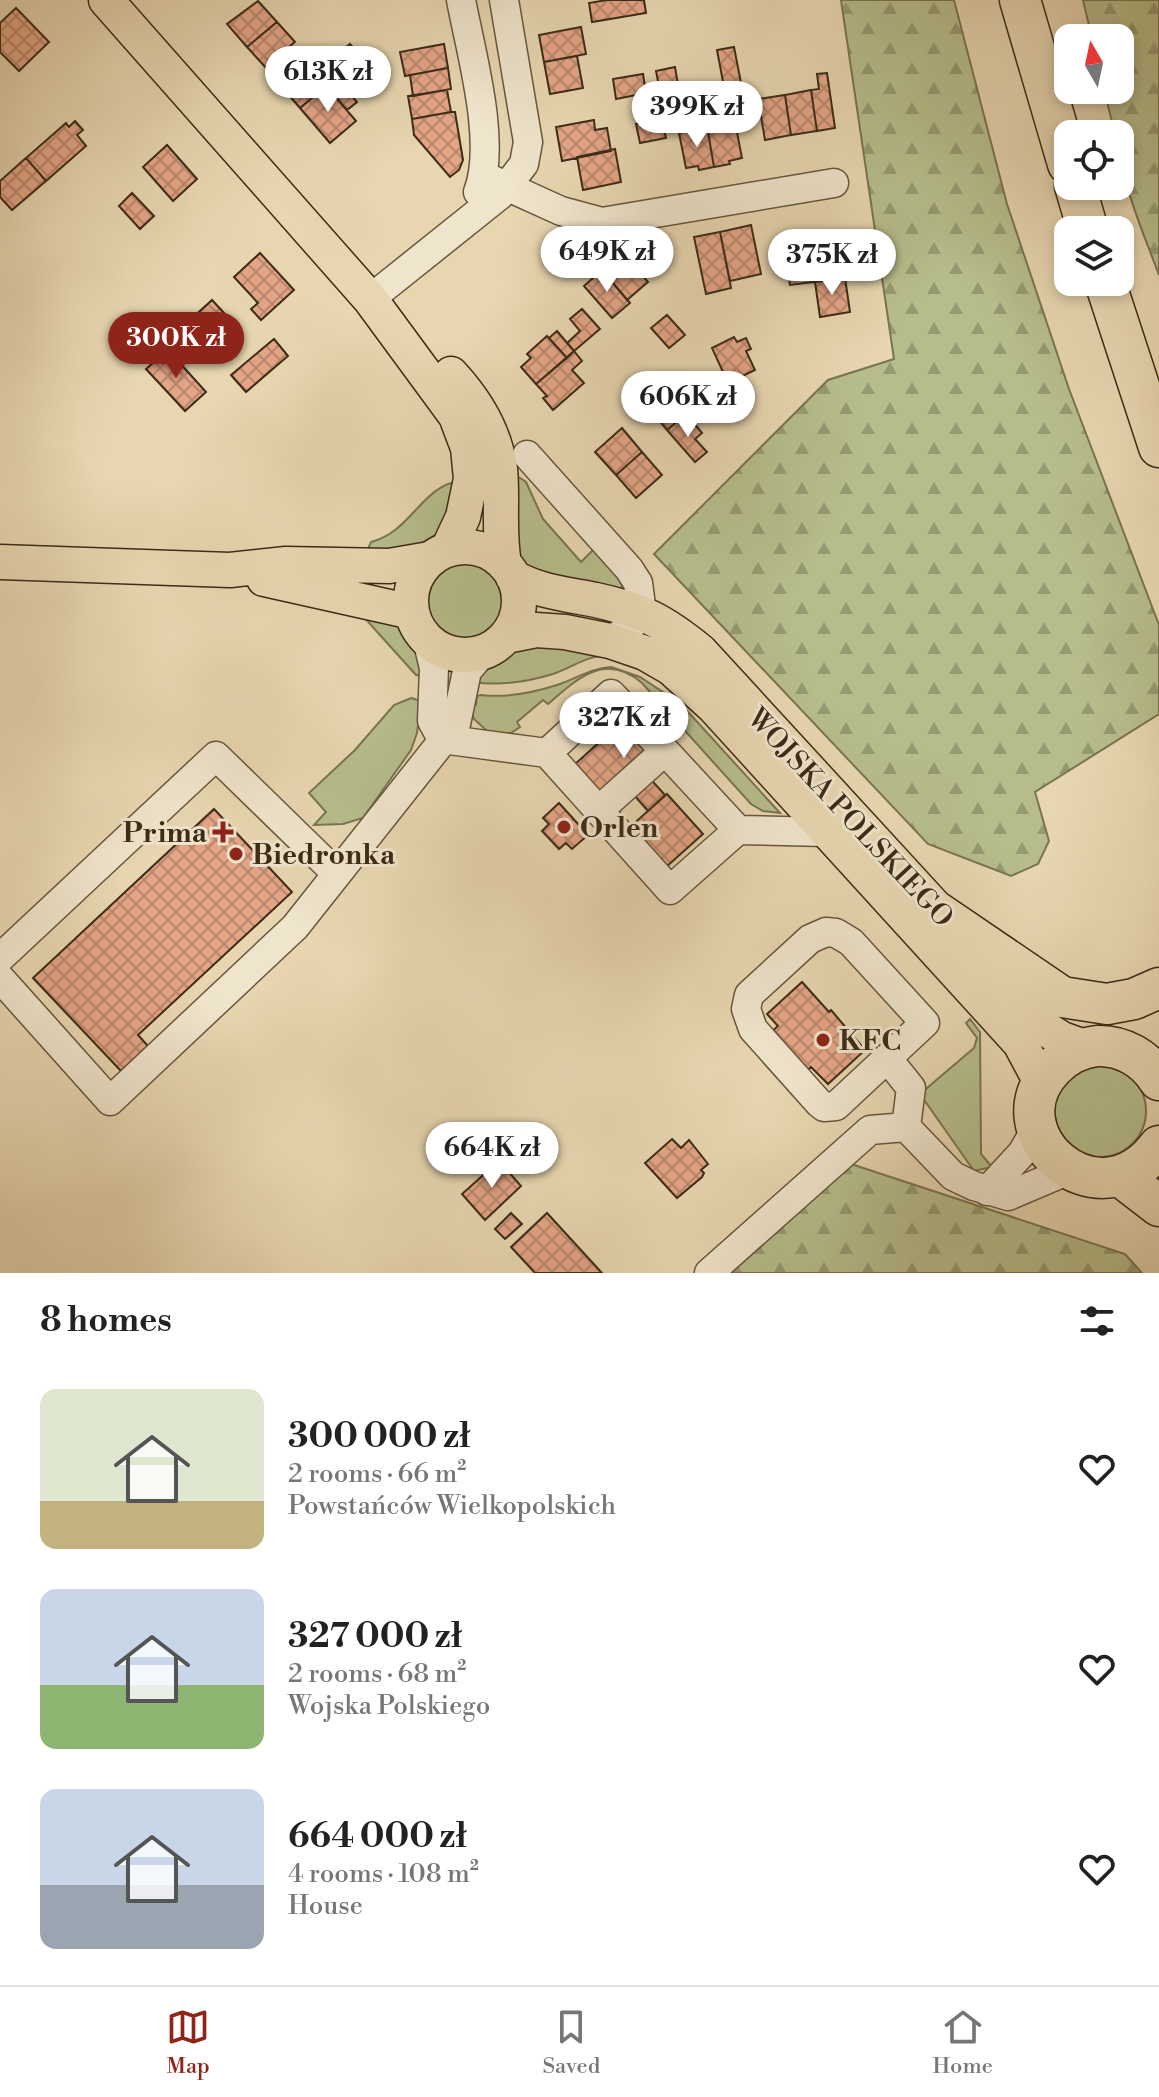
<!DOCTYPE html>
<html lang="en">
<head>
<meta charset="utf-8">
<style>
  :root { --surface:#fff; --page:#f6f6f6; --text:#222; --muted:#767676; --line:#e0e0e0; --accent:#8f2418 }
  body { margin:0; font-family:"Libre Bodoni",serif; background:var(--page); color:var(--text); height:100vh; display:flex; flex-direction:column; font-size:30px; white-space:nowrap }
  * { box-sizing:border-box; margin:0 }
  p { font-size:26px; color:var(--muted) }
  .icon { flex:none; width:44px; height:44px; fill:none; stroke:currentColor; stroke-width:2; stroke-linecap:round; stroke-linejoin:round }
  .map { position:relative; height:1273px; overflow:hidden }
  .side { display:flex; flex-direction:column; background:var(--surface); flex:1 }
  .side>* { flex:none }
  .needle { width:52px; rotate:351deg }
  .fabs { position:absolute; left:1054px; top:24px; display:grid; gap:16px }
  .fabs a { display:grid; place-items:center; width:80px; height:80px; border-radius:16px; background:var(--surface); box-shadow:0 4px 12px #0003; font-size:40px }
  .price { position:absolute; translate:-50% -68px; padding:0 18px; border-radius:28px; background:#fff; color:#222; font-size:26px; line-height:52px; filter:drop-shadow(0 2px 4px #0008) }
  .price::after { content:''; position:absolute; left:50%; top:48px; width:24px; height:18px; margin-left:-12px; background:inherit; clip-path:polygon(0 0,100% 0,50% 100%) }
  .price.on { background:var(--accent); color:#fff }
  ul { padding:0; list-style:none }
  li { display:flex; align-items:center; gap:24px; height:200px; padding:0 40px }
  li span { display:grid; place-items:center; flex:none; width:224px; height:160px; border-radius:16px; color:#555 }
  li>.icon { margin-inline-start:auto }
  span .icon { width:96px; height:96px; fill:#fffc; stroke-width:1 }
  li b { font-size:34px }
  h2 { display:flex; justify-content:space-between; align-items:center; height:96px; padding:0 40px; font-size:34px }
  .dock { display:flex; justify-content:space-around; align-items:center; height:112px; border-top:2px solid var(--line); background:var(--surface); font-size:22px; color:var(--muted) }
  .dock a { display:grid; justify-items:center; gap:4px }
  .dock .on { color:var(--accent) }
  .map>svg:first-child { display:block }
</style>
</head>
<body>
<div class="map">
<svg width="1159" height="1273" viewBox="0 0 1159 1273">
  <defs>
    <pattern id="forest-firs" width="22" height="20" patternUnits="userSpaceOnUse" patternTransform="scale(2)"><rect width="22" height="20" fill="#b6bd8b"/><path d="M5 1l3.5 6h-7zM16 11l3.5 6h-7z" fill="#959a71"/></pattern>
    <pattern id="building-cross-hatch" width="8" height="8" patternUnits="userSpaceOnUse" patternTransform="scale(2)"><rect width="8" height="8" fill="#e4a586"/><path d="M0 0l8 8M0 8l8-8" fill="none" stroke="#ba876d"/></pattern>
  </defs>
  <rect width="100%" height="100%" fill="#e7d6b0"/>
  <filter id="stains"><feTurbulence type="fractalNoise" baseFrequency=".0025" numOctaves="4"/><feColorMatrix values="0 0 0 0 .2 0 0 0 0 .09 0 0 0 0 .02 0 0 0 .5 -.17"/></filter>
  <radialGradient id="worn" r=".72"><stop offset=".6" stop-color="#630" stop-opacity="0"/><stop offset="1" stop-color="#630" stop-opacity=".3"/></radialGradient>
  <!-- green -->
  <path fill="#b6bd8b" stroke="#797451" stroke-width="2" d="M517,476L526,482L543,519L581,562L595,548L624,584L617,592L530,572L519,558L509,507Z
    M459,481L440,532L413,548L365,555L371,542C411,532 421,487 459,481Z
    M424 600a40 40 0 1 1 80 0a40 40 0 1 1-80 0Z
    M361,614L399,625L418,652L423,676L416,675Z
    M522,642L612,655C584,656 578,665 553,674C527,682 500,686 473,682L489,664Z
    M611,667L640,677L681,704L780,813L763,811L751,804L642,683C605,651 577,679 548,704L543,700L517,722L520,727L511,733H489L474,719L470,706L476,705L477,696L481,695C506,698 532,693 557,685C576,679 590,668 611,667Z
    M411,698L421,701L417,733L411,750L363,818L343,824L314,825L326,812L309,793L355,750L394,705Z
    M970,1019L980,1032L981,1154L992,1167L974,1171L920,1094L974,1048L977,1038L966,1023Z
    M1054 1111a46 46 0 1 1 92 0a46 46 0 1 1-92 0Z"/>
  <!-- forest -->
  <path fill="url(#forest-firs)" stroke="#797451" stroke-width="2" d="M841,0H954L1007,204L1069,389L1159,625V714L1035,792L1049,841L1038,864L1011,876L928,844L654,554L828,380L894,359Z
    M1083,0H1159V275C1142,229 1120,183 1120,134H1115L1104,90H1120V38H1092Z
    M851,1164L1125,1254L1142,1273H730Z"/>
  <!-- building -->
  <path fill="url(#building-cross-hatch)" stroke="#3c2b17" stroke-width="2" d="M607,0H644L646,13L592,22L589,3Z
    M258,1L277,22L247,47L227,24Z
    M16,8L49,42L19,71L0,52V23Z
    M277,22L295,42L282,53L285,56L268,70L247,47Z
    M581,27L586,54L544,62L539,35Z
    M350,44L360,56L343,70L333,58Z
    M444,44L448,68L405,76L400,52Z
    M734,47L741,83L724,87L717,50Z
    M577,56L583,88L550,94L544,62Z
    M306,64L326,86L300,108L281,86Z
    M675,67L682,109L664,112L656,71Z
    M448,68L451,89L413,96L410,75Z
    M827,73L835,128L817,131L811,90L819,89L817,74Z
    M643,74L646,93L616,99L613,79Z
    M336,77L357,102L347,110L326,86Z
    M326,86L356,121L330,143L300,108Z
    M447,90L451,112L412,119L408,96Z
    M811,90L817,131L791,135L785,95Z
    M785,95L791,135L765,140L758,99Z
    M704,110L707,126L681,132L678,115Z
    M451,112H455L463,160L459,170L450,177L414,135L412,119Z
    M662,119L666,138L640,143L636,124Z
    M594,120L595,130L607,128L611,151L562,161L556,127Z
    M75,121L83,130L77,135L86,146L46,181L26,158L66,123L69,127Z
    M735,122L742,158L729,161L730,164L714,167L707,126Z
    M707,126L714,167L699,170L698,166L686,168L679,133Z
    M167,145L197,179L173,201L143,167Z
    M615,149L621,182L583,190L577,157Z
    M26,158L46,181L12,210L0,197V181Z
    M132,193L154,216L140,229L119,206Z
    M751,225L761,274L730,281L720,232Z
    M720,232L731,288L706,294L694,237Z
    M837,234L844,277L814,282L808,238Z
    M808,238L814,282L790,285L783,242Z
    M260,253L294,290L261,320L251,309L258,303L234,277Z
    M623,253L648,282L627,300L602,270Z
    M602,270L630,303L612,318L584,286Z
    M845,278L850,312L820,317L815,282Z
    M212,300L225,314L176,359L163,345Z
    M582,309L600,329L574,351L567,343L580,331L570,319Z
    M667,315L685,335L669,348L651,328Z
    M557,331L574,351L567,358L549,338Z
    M547,336L567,358L536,384L521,367L531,358L527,354Z
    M734,337L737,342L746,338L751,349L746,351L755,370L728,383L712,348Z
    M274,339L288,356L246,392L231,375Z
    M168,350L206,392L185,411L146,369Z
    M574,351L582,361L572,370L584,383L553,410L543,398L547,396L536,384Z
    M663,403L679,420L667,430L652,412Z
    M679,420L685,427L692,421L702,433L695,439L707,452L695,462L667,430Z
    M622,428L642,452L616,475L595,452Z
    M642,452L662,475L636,498L616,475Z
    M637,708L663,738L635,762L665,795L648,811L618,777L599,794L573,766Z
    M667,794L703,834L666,867L630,827Z
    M559,803L588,835L572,849L566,843L559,849L542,831L549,824L543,818Z
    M214,809L292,892L138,1035L148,1046L121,1071L33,978Z
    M802,982L829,1012L831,1010L865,1050L828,1084L811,1067L805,1072L770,1033L778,1026L767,1014Z
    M672,1139L681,1148L689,1140L708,1164L701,1170L704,1173L702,1177L677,1198L645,1163Z
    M499,1161L521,1186L485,1220L462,1194Z
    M511,1213L522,1224L505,1239L495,1229Z
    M547,1213L602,1273H535L511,1247Z"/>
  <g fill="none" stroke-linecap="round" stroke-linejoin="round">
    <defs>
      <path id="minor" d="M461,0C471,53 497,143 478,192
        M484,176L561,211L602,222L834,183
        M370,299L500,195L524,164L528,142L504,0
        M527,455L629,569L638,583L642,613L629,628L610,641
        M427,639L434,668L432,721L442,739
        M442,739L547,753L670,890L738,830L665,751L598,811
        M547,753L611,694L665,751
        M738,830L827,832
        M826,932L836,933L851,942L925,1023L836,1106L824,1107L819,1103L753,1029L746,1009L749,995L810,939Z
        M0,958L216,756L336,873
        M0,978L110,1101L295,927L456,724L467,671L484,651
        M887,1058L911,1088L906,1127
        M987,1191L1022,1153L1037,1127
        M709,1273L870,1130L906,1127L953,1176L974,1186L1008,1196L1069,1170"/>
      <path id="major" d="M106,0L370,299L456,416L468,448L471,479L463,517L448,549
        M451,374C476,401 495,432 500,469C503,501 498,530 504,564
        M411 601a54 54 0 1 1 108 0a54 54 0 1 1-108 0Z
        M0,562L230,570L286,564L389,566L430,559
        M513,577C539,592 567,594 596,600C642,610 663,621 700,651L1049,1031L1062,1039L1087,1048
        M264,579L412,612
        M506,636L536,630L565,632L610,641L645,653L671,668L714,707L1020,1043L1042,1084"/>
      <path id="highway" d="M1020,0L1068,164
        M1075,186L1088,230
        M1105,282L1159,447
        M937,912L1062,997L1107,1004L1134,999L1159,988
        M1159,1080C1146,1059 1123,1045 1097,1046C1080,1048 1065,1056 1054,1067C990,1131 1097,1229 1159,1146
        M1120,1176L1159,1206"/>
    </defs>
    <!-- minor casing -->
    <use href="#minor" stroke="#67563d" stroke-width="31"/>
    <!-- major casing -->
    <use href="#major" stroke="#3c2b17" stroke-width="37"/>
    <!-- highway casing -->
    <use href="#highway" stroke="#3c2b17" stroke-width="43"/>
    <!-- minor -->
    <use href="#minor" stroke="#efe4cc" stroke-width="28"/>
    <!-- major -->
    <use href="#major" stroke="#e7d6b0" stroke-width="34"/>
    <!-- highway -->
    <use href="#highway" stroke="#e7d6b0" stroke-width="40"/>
  </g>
  <!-- markers -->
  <g fill="#8f2418" stroke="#efe4cc" stroke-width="3">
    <circle cx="564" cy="827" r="8"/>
    <path d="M219 820h8v8h8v8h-8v8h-8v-8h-8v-8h8z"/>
    <circle cx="236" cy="854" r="8"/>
    <circle cx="823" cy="1040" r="8"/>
  </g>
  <g text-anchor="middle" stroke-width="6" stroke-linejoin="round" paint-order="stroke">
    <!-- street labels -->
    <g font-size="28" fill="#3c2b17" stroke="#efe4cc">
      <text transform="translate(851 817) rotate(47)" y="10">WOJSKA POLSKIEGO</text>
    </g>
    <!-- poi labels -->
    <g font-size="28" font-weight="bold" fill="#3c2b17" stroke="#efe4cc" text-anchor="start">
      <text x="580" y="837">Orlen</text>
      <text x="207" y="842" text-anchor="end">Prima</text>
      <text x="252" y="864">Biedronka</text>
      <text x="839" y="1050">KFC</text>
    </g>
  </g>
  <rect width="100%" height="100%" filter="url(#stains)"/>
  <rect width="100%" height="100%" fill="url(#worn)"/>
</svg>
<div class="fabs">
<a><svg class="needle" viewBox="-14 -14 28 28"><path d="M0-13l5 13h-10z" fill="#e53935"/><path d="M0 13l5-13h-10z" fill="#767676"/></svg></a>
<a><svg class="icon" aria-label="locate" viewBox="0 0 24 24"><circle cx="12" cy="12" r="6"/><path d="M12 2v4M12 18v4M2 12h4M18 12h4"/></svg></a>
<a><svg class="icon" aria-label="layers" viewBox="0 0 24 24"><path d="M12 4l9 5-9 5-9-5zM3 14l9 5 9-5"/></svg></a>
</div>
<b class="price" style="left:328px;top:114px">613K zł</b>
<b class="price" style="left:697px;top:149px">399K zł</b>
<b class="price" style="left:607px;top:294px">649K zł</b>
<b class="price" style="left:832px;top:297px">375K zł</b>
<b class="price on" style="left:176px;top:380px">300K zł</b>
<b class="price" style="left:688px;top:439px">606K zł</b>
<b class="price" style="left:624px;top:760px">327K zł</b>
<b class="price" style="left:492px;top:1190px">664K zł</b>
</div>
<section class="side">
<h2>8 homes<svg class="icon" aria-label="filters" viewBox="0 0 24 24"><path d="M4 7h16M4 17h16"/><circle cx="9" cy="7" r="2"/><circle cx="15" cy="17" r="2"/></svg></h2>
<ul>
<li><span style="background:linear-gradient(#dfe7d0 70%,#c2b280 0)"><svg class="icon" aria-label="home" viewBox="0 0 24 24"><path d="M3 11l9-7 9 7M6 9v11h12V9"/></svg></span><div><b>300 000 zł</b><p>2 rooms · 66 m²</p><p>Powstańców Wielkopolskich</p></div><svg class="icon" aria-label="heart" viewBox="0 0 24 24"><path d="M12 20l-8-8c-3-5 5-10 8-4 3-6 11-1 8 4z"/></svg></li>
<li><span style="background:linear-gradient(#c9d6e8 60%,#8fb573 0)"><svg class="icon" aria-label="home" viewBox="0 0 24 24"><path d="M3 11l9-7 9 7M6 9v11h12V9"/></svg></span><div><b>327 000 zł</b><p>2 rooms · 68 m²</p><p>Wojska Polskiego</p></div><svg class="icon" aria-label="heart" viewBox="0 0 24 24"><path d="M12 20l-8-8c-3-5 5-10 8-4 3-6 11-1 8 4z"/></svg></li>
<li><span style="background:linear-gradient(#c9d6e8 60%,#9aa5b1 0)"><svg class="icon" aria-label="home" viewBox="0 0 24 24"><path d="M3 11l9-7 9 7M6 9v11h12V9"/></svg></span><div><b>664 000 zł</b><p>4 rooms · 108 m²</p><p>House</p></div><svg class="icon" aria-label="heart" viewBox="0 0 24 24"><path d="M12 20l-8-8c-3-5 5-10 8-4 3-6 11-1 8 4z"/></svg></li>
</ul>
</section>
<nav class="dock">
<a class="on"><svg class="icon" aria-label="map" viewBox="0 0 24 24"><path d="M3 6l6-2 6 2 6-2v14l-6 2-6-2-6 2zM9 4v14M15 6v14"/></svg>Map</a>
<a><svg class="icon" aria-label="saved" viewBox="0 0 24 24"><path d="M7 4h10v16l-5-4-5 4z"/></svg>Saved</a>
<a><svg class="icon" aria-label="home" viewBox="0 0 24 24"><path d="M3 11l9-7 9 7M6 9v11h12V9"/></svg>Home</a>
</nav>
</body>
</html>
